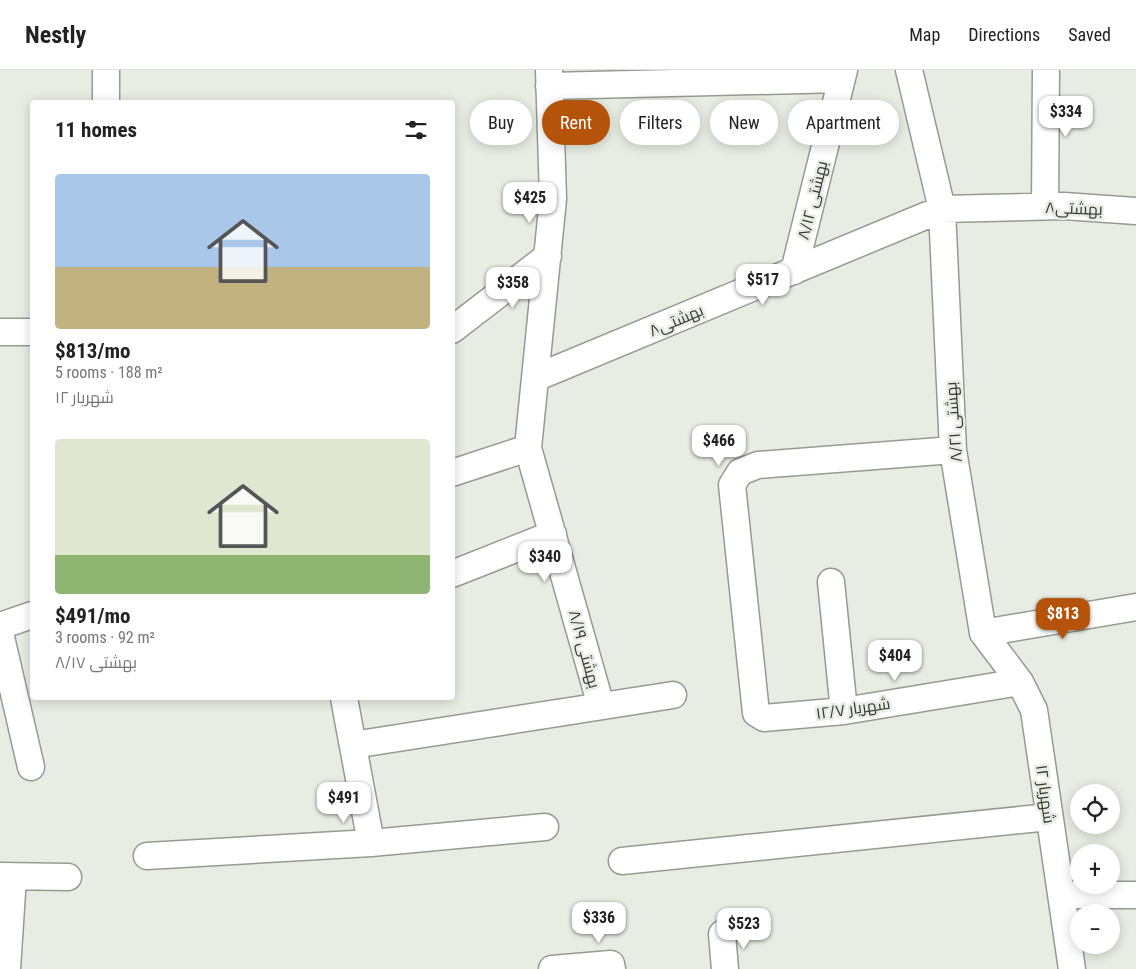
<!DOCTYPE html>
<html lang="en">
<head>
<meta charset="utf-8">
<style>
  :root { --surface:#fff; --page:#f2f2f2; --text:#222; --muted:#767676; --line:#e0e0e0; --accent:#b45309 }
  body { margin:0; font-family:"Roboto Condensed",Cairo,sans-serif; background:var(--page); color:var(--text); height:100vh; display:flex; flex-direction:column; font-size:19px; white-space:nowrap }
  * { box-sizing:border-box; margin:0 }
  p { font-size:16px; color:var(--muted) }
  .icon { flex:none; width:28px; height:28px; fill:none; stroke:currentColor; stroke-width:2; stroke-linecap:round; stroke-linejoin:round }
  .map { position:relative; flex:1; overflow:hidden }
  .panel { position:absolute; left:30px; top:30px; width:425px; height:600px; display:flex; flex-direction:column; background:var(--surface); border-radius:5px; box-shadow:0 2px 12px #0003 }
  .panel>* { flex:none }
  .hud { position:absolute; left:470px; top:30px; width:475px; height:45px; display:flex; gap:10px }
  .buttons { position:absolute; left:1070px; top:714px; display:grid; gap:10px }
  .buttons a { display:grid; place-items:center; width:50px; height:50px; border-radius:50%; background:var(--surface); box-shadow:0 2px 12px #0003; font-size:25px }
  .price { position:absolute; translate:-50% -42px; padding:0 11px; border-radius:10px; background:#fff; color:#222; font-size:16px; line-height:32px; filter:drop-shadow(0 1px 2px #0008) }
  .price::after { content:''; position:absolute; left:50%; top:30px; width:15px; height:11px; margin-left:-8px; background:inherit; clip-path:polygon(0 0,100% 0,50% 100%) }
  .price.selected { background:var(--accent); color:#fff }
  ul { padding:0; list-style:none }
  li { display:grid; align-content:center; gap:10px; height:265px; padding:0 25px }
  li span { display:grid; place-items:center; height:155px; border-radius:5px; color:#555 }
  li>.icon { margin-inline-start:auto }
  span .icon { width:90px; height:90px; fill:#fffc; stroke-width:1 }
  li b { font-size:21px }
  h2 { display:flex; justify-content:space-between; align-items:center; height:60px; padding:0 25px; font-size:21px }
  .chip { padding:0 18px; border-radius:22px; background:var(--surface); box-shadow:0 2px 12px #0003; font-size:18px; line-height:45px }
  .chip.selected { background:var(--accent); color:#fff }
  header { display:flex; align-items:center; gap:30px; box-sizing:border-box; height:70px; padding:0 25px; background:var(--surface); border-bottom:1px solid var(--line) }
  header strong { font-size:24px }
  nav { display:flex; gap:28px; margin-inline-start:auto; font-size:18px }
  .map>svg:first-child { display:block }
</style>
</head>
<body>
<header>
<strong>Nestly</strong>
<nav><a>Map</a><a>Directions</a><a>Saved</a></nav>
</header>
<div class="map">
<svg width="1136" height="899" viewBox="0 0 1136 899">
  <rect width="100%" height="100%" fill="#e7ede2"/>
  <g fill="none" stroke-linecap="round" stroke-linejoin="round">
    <defs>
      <path id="minor" d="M909,0L942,139L953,380L983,563L1020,612L1034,640L1072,899
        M549,16L842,9
        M106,32V0
        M1045,136L1046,0
        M794,201L844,0
        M452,260L548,186
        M0,262H32
        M535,308L553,129L549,0
        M528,378L601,636
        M953,380L758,395L740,402L732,415L756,643L764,648L844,641L1020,612
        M452,403L528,378L535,308L942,139L1064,136L1136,141
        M452,504L553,464
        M831,512L844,641
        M0,556L32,545
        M0,563L31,697
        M983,563L1136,537
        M344,628L371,773
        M353,675L673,625
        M147,786L371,773L545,757
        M622,791L1049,747
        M0,806L68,807
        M1061,825H1136
        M722,864L725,899
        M7,899L13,807
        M552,899L611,894L612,899"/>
    </defs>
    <!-- minor casing -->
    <use href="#minor" stroke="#969b91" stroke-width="29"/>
    <!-- minor -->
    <use href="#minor" stroke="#fff" stroke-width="26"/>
  </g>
  <g text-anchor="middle" stroke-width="5" stroke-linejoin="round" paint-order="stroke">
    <!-- street labels -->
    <g font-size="16" fill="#363834" stroke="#e7ede2">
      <text transform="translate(812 130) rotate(-76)" y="6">بهشتی ۸/۱۲</text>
      <text transform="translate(1074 138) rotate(2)" y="6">بهشتی۸</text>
      <text transform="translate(676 250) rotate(-23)" y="6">بهشتی۸</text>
      <text transform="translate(953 352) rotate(-94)" y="6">بهشتی ۸/۲۱</text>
      <text transform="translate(585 579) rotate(75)" y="6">بهشتی ۸/۱۹</text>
      <text transform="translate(853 638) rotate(-8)" y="6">شهریار ۱۲/۷</text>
      <text transform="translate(1046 724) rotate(82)" y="6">شهریار ۱۲</text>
    </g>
  </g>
</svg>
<div class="buttons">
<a><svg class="icon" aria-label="locate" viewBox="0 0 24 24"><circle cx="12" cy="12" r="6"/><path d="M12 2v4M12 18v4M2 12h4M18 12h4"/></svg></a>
<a>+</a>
<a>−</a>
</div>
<b class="price" style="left:1066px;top:68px">$334</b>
<b class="price" style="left:530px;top:154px">$425</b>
<b class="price" style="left:763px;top:236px">$517</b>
<b class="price" style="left:513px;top:239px">$358</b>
<b class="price" style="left:719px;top:397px">$466</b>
<b class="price" style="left:545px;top:513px">$340</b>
<b class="price selected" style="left:1063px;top:570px">$813</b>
<b class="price" style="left:895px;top:612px">$404</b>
<b class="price" style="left:344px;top:754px">$491</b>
<b class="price" style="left:599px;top:874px">$336</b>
<b class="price" style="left:744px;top:880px">$523</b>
<div class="hud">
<a class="chip">Buy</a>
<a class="chip selected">Rent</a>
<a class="chip">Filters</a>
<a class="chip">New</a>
<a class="chip">Apartment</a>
</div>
<section class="panel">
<h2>11 homes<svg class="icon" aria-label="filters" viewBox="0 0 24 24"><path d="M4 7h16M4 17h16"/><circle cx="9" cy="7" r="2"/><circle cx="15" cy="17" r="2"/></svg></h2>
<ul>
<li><span style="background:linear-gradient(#a9c7e8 60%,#c2b280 0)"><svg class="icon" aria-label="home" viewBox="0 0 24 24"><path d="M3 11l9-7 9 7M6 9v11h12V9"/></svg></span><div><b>$813/mo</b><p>5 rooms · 188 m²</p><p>شهریار ۱۲</p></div></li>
<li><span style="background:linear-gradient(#dfe7d0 75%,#8fb573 0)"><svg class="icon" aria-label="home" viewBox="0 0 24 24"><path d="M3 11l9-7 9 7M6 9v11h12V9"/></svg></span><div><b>$491/mo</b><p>3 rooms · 92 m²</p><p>بهشتی ۸/۱۷</p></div></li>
</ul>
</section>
</div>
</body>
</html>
